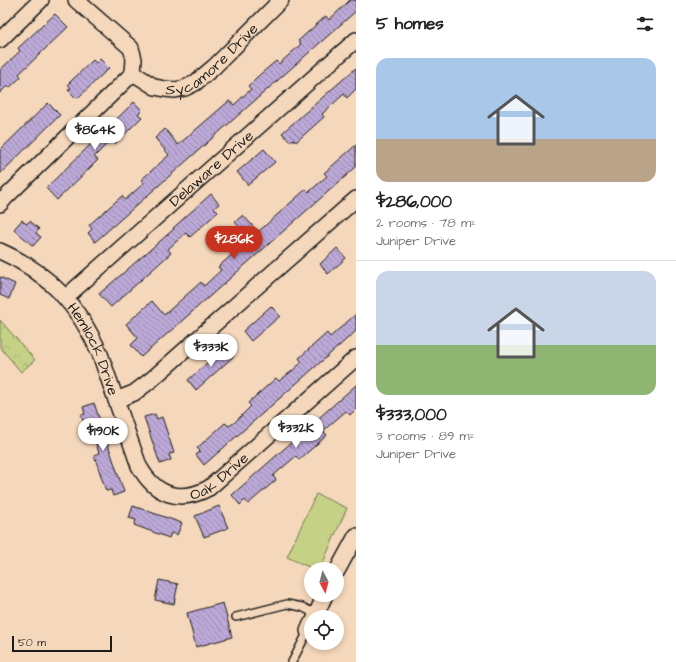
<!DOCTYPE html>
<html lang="en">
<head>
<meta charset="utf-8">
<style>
  :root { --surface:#fff; --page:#f2f2f2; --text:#222; --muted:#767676; --line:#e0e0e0; --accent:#c8321e }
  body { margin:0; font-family:"Architects Daughter",sans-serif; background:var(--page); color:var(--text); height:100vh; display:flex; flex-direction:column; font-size:15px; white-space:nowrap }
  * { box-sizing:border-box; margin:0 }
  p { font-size:13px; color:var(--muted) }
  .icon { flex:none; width:22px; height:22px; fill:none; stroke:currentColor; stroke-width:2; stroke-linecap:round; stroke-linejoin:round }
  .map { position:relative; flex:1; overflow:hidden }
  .details { display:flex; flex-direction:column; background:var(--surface); width:320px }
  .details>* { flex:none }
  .needle { width:26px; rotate:173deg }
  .controls { position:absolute; left:304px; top:562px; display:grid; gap:8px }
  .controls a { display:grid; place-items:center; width:40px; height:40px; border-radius:50%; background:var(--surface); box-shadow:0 2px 6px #0003; font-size:20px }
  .scale { position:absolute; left:12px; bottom:10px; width:100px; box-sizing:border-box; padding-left:4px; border:2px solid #1c1c1c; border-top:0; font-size:11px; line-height:14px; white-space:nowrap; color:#1c1c1c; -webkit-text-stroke:3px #f5d8bb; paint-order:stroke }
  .price { position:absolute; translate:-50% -34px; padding:0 9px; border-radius:14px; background:#fff; color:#222; font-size:13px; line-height:26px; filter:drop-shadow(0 1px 2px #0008) }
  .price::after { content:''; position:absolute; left:50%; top:24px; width:12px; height:9px; margin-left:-6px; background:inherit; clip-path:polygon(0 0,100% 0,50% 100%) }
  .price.on { background:var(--accent); color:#fff }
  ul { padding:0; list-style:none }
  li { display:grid; align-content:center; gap:8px; height:212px; padding:0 20px }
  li+li { border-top:1px solid var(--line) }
  li span { display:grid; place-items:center; height:124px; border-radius:12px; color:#555 }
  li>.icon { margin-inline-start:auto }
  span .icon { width:72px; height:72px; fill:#fffc; stroke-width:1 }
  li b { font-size:17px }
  h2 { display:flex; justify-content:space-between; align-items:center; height:48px; padding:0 20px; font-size:17px }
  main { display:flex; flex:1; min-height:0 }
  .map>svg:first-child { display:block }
</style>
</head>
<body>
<main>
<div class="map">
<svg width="356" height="662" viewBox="0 0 356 662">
  <defs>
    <pattern id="park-crowns" width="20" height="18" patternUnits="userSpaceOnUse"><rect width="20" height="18" fill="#c5d286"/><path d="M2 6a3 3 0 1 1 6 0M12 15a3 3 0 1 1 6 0" fill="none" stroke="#a9b473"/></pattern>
    <pattern id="building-back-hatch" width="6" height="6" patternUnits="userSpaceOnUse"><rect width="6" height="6" fill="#bda9d8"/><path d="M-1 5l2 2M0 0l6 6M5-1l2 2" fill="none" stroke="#9989ae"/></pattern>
  </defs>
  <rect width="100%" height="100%" fill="#f5d8bb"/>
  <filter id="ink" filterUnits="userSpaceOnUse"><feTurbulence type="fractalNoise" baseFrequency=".025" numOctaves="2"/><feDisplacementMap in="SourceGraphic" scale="8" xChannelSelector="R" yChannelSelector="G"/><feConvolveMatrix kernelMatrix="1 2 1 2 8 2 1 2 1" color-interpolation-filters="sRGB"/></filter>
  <g filter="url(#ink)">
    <!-- grass -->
    <path fill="#c5d286" stroke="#707751" d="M316,494L347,508L320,569H313L287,557Z"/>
    <!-- park -->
    <path fill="url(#park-crowns)" stroke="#707751" d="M0,320L35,360L21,372L0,347Z"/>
    <!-- building -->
    <path fill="url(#building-back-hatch)" stroke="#1c1c1c" d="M350,0H356V11L95,242L88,233L92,229L89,225L122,196L125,200L144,183L141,180L169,155L155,138L165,129L178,145L229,101L234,105L251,89L248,86L257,77L276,61L279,64L301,44L298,41L326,16L329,20Z
      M55,14L68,27L19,74L21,77L9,88L7,86L0,93V70L20,51L18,48Z
      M100,59L109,68L77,99L68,90L71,88L68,84L93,60L96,63Z
      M356,68V89L347,98L344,94L322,114L324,117L296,142L293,139L290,142L282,133Z
      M134,102L142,110L138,114L142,117L115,144L111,140L94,157L98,160L57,200L46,188Z
      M48,103L60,115L0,174V150Z
      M356,145V167L141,357L131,345L138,338L126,324L152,301L164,315L201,282L204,286L221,270L218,267L250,239L235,222L243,215L258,232L306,189L309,192L327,176L324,173Z
      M264,149L275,162L248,185L237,172Z
      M211,194L219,204L214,208L218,212L190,237L186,233L168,249L171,253L111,307L99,294L174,229L173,228Z
      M22,220L26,224L30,221L39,229L36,233L41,237L33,246L14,229Z
      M337,248L346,258L328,274L320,264Z
      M0,277L15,284L9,299L0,295Z
      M271,306L280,316L251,341L243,331Z
      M356,314V331L204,465L196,455L200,451L197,448L225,423L229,426L234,423L251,406L248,403L276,378L279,381L292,371L302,362L299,358L327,333L330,337Z
      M225,347L234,356L196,390L188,380Z
      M356,385V409L350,415L346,411L323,431L327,435L299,460L296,456L273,476L276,480L248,504L245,500L240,505L232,495Z
      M94,403L124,492L113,496L111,490L106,491L94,455L99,453L90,426L85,427L81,415L85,414L83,407Z
      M155,414L157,419L162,417L174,453L169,454L171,460L160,464L144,417Z
      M133,506L182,523L177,535L171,533L169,538L134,525L136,520L129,518Z
      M219,506L228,528L204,537L195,516Z
      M159,580L178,584L174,604L155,600Z
      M223,603L232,637L196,647L187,613Z"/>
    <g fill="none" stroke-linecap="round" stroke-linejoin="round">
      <defs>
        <path id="lane" d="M236,617L287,604L302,607L316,614
          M292,662L308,631"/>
        <g id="street">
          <path d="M0,40L41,0"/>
          <path id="s1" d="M133,73L155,87L165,89L175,90L185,88L195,83L214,67L281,0"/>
          <path d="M0,204L5,198L133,73L134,59L131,48L76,0"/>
          <path id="s2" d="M0,251C48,272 79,306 100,354L139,466C155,495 179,504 209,488L356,358"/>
          <path id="s3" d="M66,297L356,40"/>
          <path d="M116,400L134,393L151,380L356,199"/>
          <path d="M337,571L356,536"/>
          <path d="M315,617L325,595"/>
          <path d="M308,631L311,624"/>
        </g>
      </defs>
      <!-- lane casing -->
      <use href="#lane" stroke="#1c1c1c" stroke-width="10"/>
      <!-- street casing -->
      <use href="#street" stroke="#1c1c1c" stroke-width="18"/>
      <!-- lane -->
      <use href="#lane" stroke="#f5d8bb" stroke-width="7"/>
      <!-- street -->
      <use href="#street" stroke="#f5d8bb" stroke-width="15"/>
    </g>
  </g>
  <g text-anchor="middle" stroke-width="3.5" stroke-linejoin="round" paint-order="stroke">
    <!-- street labels -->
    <g font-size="15" fill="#1c1c1c" stroke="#f5d8bb">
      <text dy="5" stroke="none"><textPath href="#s1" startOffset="94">Sycamore Drive</textPath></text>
      <text dy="5" stroke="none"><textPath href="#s3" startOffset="194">Delaware Drive</textPath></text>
      <text dy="5" stroke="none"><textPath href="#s2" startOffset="140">Hemlock Drive</textPath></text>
      <text dy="5" stroke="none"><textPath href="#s2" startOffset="364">Oak Drive</textPath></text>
    </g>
  </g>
</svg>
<div class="controls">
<a><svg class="needle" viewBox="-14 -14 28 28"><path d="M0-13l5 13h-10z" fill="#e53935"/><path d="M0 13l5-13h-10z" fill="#767676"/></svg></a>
<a><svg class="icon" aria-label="locate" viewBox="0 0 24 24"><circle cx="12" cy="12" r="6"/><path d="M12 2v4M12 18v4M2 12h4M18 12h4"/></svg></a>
</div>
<div class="scale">50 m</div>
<b class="price" style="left:95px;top:151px">$864K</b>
<b class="price on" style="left:234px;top:260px">$286K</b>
<b class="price" style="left:211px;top:368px">$333K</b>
<b class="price" style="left:296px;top:449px">$332K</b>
<b class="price" style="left:103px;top:452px">$190K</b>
</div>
<section class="details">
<h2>5 homes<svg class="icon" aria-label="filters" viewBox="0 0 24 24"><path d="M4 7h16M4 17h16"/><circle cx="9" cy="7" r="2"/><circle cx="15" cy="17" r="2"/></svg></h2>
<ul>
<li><span style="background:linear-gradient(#a9c7e8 65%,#b9a48a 0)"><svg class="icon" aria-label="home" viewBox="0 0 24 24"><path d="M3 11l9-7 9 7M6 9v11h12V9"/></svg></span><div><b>$286,000</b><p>2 rooms · 78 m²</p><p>Juniper Drive</p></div></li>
<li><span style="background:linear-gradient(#c9d6e8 60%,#8fb573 0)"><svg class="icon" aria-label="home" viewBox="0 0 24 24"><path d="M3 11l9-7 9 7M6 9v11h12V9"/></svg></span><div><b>$333,000</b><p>3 rooms · 89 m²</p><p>Juniper Drive</p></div></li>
</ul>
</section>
</main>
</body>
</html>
